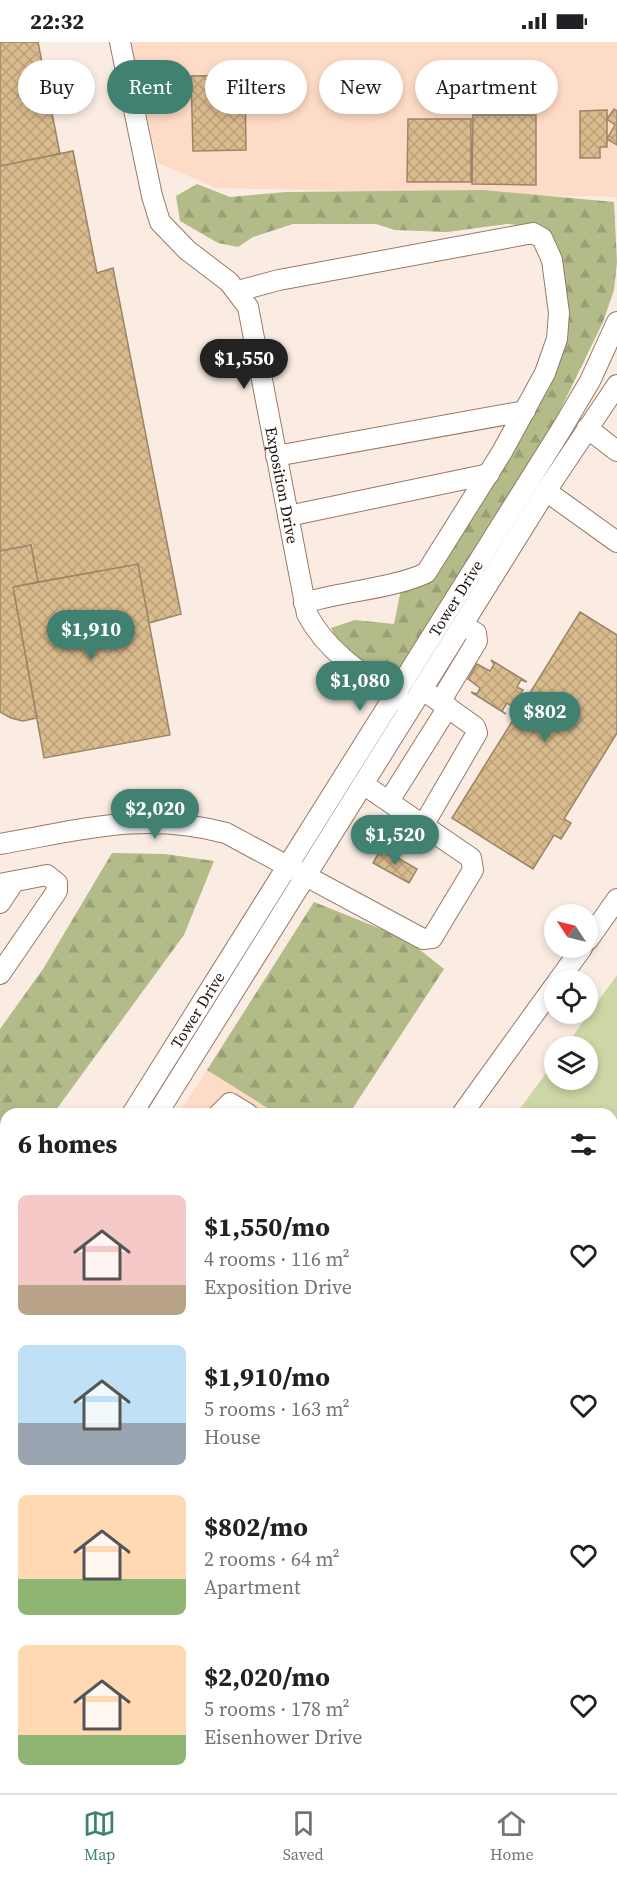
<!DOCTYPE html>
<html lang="en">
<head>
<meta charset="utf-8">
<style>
  :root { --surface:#fff; --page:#f2f2f2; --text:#202124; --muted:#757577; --line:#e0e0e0; --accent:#408172 }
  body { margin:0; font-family:"Source Serif 4",serif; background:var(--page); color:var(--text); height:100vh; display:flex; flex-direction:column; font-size:22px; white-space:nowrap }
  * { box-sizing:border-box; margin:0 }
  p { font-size:20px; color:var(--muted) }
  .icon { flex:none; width:33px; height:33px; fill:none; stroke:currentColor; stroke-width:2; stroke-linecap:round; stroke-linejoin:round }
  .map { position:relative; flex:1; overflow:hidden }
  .drawer { position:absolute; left:0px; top:1066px; width:618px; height:686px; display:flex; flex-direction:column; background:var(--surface); border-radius:18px 18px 0 0; box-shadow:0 3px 9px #0003 }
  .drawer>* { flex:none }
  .banner { position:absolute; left:18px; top:18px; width:582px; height:54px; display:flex; gap:12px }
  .needle { width:39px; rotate:305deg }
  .controls { position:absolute; left:544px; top:862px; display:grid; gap:12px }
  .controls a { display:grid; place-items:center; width:54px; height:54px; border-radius:50%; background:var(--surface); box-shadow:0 3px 9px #0003; font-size:30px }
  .price { position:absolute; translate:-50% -51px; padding:0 14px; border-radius:21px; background:var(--accent); color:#fff; font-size:20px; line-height:39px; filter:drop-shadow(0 2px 3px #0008) }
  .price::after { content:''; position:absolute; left:50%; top:36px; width:18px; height:14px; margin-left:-9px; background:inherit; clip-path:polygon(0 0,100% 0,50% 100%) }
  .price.on { background:#222; color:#fff }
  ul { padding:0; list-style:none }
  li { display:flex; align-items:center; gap:18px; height:150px; padding:0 18px }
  li span { display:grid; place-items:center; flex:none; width:168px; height:120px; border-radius:9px; color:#555 }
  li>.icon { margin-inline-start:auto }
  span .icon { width:72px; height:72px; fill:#fffc; stroke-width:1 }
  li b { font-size:26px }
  h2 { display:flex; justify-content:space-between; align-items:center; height:72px; padding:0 18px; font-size:26px }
  .pill { padding:0 21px; border-radius:27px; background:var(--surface); box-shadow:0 3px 9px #0003; font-size:21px; line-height:54px }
  .pill.on { background:var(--accent); color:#fff }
  .status { display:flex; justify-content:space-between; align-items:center; height:42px; padding:0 30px; background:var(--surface); direction:ltr }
  .status svg { height:16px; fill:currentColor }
  .menu { display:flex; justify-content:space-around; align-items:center; height:84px; border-top:2px solid var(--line); background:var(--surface); font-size:16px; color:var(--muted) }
  .menu a { display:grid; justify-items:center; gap:3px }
  .menu .on { color:var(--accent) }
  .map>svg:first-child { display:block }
</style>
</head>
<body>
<div class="status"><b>22:32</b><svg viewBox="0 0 49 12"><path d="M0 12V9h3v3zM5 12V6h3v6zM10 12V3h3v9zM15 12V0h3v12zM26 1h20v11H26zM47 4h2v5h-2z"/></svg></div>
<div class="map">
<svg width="617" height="1751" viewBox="0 0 617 1751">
  <defs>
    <pattern id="industrial-furrows" width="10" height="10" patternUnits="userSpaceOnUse" patternTransform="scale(1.5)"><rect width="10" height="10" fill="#fedbc6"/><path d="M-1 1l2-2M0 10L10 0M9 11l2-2" fill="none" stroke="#d9bba9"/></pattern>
    <pattern id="forest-firs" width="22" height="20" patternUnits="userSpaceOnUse" patternTransform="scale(1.5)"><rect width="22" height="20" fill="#b3bb89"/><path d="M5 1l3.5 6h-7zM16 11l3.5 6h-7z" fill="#9aa075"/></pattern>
    <pattern id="building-cross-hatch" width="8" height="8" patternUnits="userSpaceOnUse" patternTransform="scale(1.5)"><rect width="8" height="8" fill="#d9bb8e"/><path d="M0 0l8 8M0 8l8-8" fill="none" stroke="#baa079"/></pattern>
  </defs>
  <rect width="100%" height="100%" fill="#fbece3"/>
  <!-- built -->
  <path fill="#fedbc6" d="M128,0H617V163L616,155L216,146L158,121Z
    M207,1028L257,1059L277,1072H178Z
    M6,1344V1470L0,1461V1355Z
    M6,1645V1746H113L116,1751H0V1650Z
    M190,1746H390L388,1751H193Z"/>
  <!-- industrial -->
  <path fill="url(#industrial-furrows)" d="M0,1575L6,1584V1645L0,1650Z
    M612,1667H617V1751H546L547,1746H612Z"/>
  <!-- grass -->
  <path fill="#cdd6a5" d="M617,933V1145L612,1151V1072H516L555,1019V1038H588V1005H565Z
    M617,1303V1415L612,1422V1310Z"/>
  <!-- forest -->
  <path fill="url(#forest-firs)" d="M197,142L230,155L286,150L483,148L614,160L617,220L614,248L603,280L552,385L398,635L367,623L341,608L331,586L355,578L394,582L400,552L428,526L469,464L563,278L551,202L544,186L507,182L447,190L395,188L376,182H293L253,195L238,205L218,201L180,179L176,154Z
    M112,811L165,812L214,819L184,893L53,1072H6V1109L0,1107V987L43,927Z
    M314,860L406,897L444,927L351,1069L355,1072H277L207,1028Z
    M617,1503V1667H612V1510Z"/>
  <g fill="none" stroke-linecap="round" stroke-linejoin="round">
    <!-- taxiway -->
    <path stroke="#a4968e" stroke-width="38" d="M612,1444L617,1437"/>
    <!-- runway -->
    <path stroke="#a4968e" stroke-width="92" d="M612,1236L617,1229"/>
  </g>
  <!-- building -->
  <path fill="url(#building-cross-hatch)" stroke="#9a8567" stroke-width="1.5" d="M0,0H38L60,112L0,124Z
    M245,33L246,108L193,109L191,34Z
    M614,67L617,69V103L607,97L615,83L607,77Z
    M607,68V105H600V116H580V69Z
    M473,73H536V143L472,142Z
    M408,77H471V140H407Z
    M73,109L97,231L113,226L181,572L149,581L138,522L38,540L31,503L0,509V124Z
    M31,503L38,540L13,545L37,676L23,679L11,676L0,670V509Z
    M138,522L170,693L44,716L13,545Z
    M580,570L617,593V691L564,777L571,781L561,797L554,793L533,827L452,776L523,662L517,658L513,665L507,661L502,669L506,672L471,650L477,652L480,646L468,637L477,622L490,629L494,622L491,618L527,640L521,638L517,645L523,648L519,655L525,659Z
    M381,807L399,814L398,816L417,827L409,841L373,821Z
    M6,1140V1183L0,1179V1150Z
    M0,1189L6,1193V1231L3,1236L0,1234Z
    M6,1641V1666L0,1670V1648Z
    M304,1746H357L352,1751H309Z
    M394,1746H486L497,1751H391Z"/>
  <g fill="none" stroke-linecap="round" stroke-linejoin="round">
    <defs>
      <g id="minor">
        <path id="s1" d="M120,0L152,154L160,180L187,208L229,240L248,265L307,572C328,612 367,635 404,660"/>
        <path d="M238,249L279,238L533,191L542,196L552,218L559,271L557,297L545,331L502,410L426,531C391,547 343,549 304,561"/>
        <path d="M587,386L617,409"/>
        <path d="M276,414L525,369"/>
        <path d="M546,449L617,500"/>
        <path d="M288,474L489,432"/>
        <path d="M422,647L475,685L477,691L424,782"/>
        <path d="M440,660L477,599L476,591L463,583"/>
        <path d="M389,759L448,665"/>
        <path d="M0,802C81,788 143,769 226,791L423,897L432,896L473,828L471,816L363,742"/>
        <path d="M0,842L47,833L57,841V849L0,932"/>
        <path d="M0,861L14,840"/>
        <path d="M588,898L617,857"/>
        <path d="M558,939L582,906"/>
        <path id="s2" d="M132,1072L561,388L590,339L617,280"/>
        <path d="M157,1072L546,449L617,343"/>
        <path d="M219,1072L230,1061L248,1072"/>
        <path d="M462,1072L555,943"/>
        <path d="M0,1288L6,1278"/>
        <path d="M0,1325L6,1315"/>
        <path d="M0,1569L6,1565"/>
        <path d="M612,1698L617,1697"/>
        <path d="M525,1751L526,1746"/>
        <path d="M600,1751L601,1746"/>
      </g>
      <path id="major" d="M0,1516L6,1525
        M152,1746L155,1751"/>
    </defs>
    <!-- minor casing -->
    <use href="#minor" stroke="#997965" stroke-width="22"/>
    <!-- major casing -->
    <use href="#major" stroke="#d2d0ce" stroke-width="26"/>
    <!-- minor -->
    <use href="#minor" stroke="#fff" stroke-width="20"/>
    <!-- major -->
    <use href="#major" stroke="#f0becd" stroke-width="24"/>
  </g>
  <g text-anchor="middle" stroke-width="6" stroke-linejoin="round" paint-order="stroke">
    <!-- street labels -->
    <g font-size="16" fill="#20140c" stroke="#fff">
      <text dy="6" stroke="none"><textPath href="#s1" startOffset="489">Exposition Drive</textPath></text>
      <text dy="6" stroke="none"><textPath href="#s2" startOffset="609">Tower Drive</textPath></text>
      <text dy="6" stroke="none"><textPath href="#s2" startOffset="123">Tower Drive</textPath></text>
    </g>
  </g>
</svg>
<div class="controls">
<a><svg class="needle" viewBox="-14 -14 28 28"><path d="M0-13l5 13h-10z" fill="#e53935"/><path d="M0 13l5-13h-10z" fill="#757577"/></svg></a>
<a><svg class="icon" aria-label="locate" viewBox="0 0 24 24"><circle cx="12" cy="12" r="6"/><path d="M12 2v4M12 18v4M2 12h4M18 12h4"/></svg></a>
<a><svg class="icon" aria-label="layers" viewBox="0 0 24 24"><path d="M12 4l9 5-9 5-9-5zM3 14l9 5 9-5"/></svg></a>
</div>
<b class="price on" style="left:244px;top:348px">$1,550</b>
<b class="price" style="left:91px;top:619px">$1,910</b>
<b class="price" style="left:360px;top:670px">$1,080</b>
<b class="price" style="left:545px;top:701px">$802</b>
<b class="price" style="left:155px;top:798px">$2,020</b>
<b class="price" style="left:395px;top:824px">$1,520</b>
<div class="banner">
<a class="pill">Buy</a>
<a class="pill on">Rent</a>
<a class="pill">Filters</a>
<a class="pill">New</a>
<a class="pill">Apartment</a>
</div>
<section class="drawer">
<h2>6 homes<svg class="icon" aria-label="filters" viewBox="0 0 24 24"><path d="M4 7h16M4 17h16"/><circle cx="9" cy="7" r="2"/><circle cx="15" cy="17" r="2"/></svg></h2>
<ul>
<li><span style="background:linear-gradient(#f6c9c9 75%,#b9a48a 0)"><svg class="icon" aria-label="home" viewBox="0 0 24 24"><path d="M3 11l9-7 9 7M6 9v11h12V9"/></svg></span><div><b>$1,550/mo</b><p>4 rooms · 116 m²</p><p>Exposition Drive</p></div><svg class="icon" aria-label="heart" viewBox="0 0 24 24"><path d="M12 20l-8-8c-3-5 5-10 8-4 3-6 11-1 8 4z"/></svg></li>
<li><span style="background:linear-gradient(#bfe0f5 65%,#9aa5b1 0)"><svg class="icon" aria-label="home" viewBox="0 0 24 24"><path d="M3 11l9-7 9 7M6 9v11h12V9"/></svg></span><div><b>$1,910/mo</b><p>5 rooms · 163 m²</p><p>House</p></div><svg class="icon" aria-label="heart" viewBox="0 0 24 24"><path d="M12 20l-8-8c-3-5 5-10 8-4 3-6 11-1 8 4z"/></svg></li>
<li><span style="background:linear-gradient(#ffd9b3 70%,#8fb573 0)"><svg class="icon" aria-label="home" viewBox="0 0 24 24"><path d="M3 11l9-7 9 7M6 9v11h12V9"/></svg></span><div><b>$802/mo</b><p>2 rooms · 64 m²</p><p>Apartment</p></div><svg class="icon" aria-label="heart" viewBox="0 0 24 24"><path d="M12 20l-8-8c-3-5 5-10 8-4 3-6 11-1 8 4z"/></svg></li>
<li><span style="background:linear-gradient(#ffd9b3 75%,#8fb573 0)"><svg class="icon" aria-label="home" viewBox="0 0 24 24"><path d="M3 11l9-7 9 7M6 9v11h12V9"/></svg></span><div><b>$2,020/mo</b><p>5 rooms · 178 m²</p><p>Eisenhower Drive</p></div><svg class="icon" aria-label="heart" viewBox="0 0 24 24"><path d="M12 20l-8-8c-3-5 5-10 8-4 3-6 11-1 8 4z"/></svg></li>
</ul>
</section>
</div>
<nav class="menu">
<a class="on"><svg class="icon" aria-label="map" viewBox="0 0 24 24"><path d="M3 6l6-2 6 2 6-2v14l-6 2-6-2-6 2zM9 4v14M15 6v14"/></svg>Map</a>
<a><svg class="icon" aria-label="saved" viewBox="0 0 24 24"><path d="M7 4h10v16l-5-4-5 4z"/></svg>Saved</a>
<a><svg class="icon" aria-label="home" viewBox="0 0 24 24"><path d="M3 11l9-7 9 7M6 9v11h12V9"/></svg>Home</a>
</nav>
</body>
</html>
